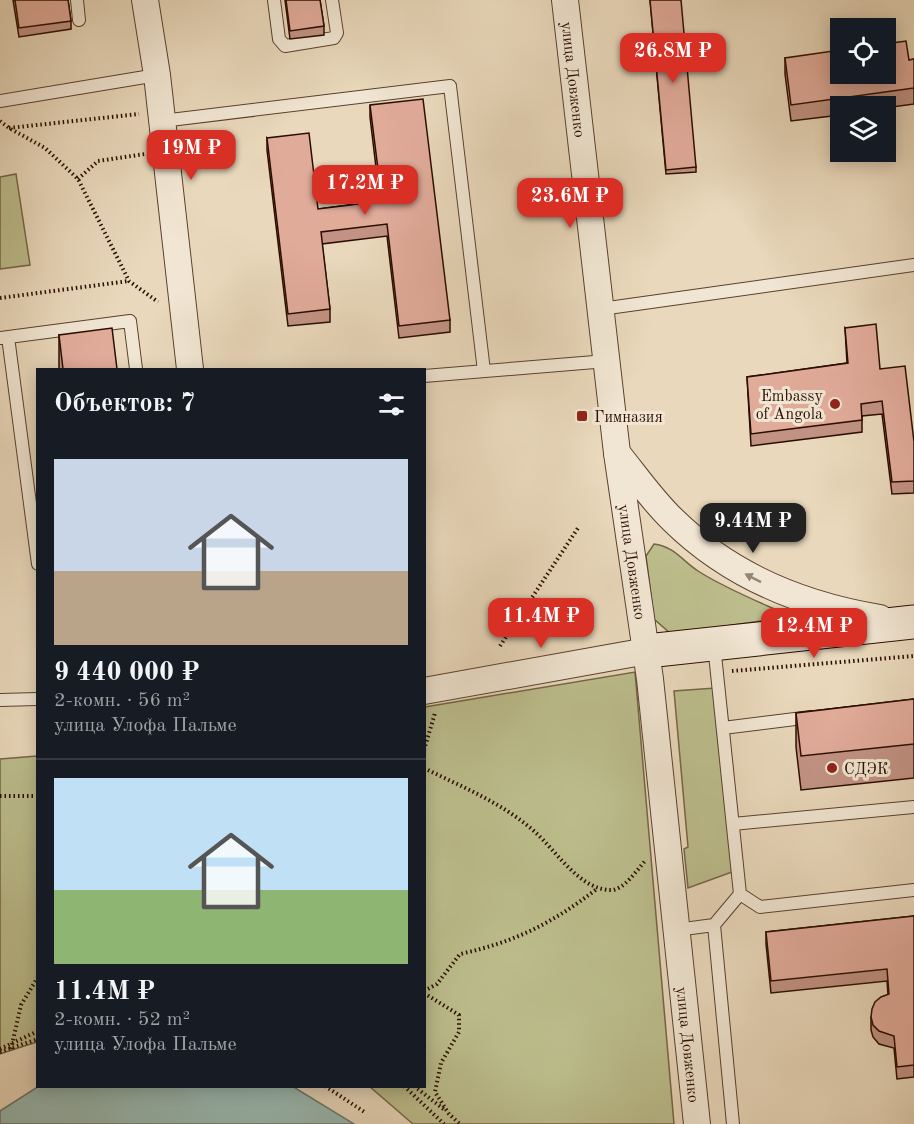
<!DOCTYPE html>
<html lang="ru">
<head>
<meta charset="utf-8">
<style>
  :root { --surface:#171b24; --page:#20242c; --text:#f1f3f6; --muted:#9ea1a6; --line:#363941; --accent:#d93025 }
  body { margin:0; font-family:"Old Standard TT",serif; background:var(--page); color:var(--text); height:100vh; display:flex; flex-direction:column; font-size:22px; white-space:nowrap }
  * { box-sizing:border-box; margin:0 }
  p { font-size:20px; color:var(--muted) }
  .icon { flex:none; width:33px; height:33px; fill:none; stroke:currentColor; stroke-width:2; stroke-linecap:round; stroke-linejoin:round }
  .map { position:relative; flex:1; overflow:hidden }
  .side { position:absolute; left:36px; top:368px; width:390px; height:720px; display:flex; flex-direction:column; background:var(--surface); border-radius:0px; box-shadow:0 3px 15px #0003 }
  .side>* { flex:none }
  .tools { position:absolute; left:830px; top:18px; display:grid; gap:12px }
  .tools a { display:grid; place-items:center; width:66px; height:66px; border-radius:0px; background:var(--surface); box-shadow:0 3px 15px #0003; font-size:30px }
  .price { position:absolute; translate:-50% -51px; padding:0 14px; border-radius:12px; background:var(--accent); color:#fff; font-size:20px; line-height:39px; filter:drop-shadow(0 2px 3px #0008) }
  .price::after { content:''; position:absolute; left:50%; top:36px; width:18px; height:14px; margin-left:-9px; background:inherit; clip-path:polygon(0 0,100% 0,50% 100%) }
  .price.active { background:#222; color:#fff }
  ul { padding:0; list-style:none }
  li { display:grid; align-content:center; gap:12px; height:318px; padding:0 18px }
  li+li { border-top:2px solid var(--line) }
  li span { display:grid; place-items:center; height:186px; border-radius:0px; color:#555 }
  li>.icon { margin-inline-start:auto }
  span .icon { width:108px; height:108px; fill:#fffc; stroke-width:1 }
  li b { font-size:26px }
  h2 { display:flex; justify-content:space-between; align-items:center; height:72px; padding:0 18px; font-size:26px }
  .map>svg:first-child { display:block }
</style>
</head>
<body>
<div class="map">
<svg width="914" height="1124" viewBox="0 0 914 1124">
  <rect width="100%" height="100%" fill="#e9d8bb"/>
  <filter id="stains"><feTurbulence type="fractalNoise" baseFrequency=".00333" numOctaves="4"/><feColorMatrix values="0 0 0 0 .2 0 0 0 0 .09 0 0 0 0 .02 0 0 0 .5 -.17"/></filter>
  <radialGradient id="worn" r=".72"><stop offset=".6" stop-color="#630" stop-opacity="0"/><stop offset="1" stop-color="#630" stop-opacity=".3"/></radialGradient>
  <!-- green -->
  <path fill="#bcbd8c" stroke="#746546" stroke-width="1.5" d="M16,174L30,265L0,269V177Z
    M654,544C673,546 683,561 698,571C723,587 752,599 779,611L775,619L671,634L654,619L646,556Z
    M635,672L674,1124H413L369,1086H424L425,707Z
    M715,688L732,872L688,888L684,849L688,847L674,691Z
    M37,756V1042L0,1054V759Z"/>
  <!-- water -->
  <path fill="#97b9b3" stroke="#6c746b" stroke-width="1.5" d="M39,1086H292L354,1124H0V1111Z"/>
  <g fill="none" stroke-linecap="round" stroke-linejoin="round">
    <defs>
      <path id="lane" d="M77,0L79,20
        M274,0L279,39L285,46L334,38L337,33L332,0
        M0,101L157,75
        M162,121L450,86L484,371
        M601,309L914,265
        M8,337L38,564
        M1,338L130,321L136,369
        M424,376L607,361
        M714,645L740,894L714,925L733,1124
        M0,700L38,699
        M723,728L811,717
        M733,824L914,807
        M740,894L760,907L914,890
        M676,930L714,925"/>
      <g id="street">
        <path d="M145,0L157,75L190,369"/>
        <path id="s1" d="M565,0L617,453L650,679L697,1124"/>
        <path d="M617,453C635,475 652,500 673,520C730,576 801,605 880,618"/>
        <path d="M424,691L647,651"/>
      </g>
      <path id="secondary" d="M647,651L914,622"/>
    </defs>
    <!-- lane casing -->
    <use href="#lane" stroke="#5a402f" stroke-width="14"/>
    <!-- street casing -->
    <use href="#street" stroke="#5a402f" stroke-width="28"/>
    <!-- secondary casing -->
    <use href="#secondary" stroke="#2b0d00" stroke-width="35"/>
    <!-- path -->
    <path stroke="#2b0d00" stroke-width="4" stroke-dasharray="1.5 3" stroke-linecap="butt" d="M0,121L9,128L45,148L78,179L129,281L158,302
      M9,128L139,114
      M78,179L98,161L145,154
      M0,298L129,281
      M500,646L578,528
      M732,671L914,656
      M424,750L435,713
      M424,768C462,787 505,804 536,833C557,852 580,890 611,890C624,890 637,870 645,861
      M0,796H38
      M424,991L437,984L460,954C515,942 553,923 598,888
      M424,993L459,1015V1032L441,1063L435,1092L449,1114L460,1124
      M0,1049L38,1031
      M11,1049L21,1005L38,977
      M0,1052L38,1039
      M325,1086L366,1113
      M404,1086L444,1124
      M414,1086L446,1111"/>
    <!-- lane -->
    <use href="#lane" stroke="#f1e6d3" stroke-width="12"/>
    <!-- street -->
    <use href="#street" stroke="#f1e6d3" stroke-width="26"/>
    <!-- secondary -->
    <use href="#secondary" stroke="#f1e6d3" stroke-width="33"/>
  </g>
  <!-- wall -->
  <path fill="#c29384" stroke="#2b0d00" stroke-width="1.5" d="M13,0H68L71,21V29L19,37Z
    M285,0H320L324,26V35L290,39Z
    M650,0L696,167V172L666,174Z
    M785,58L909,60L914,59V104L885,108V106H840V115L791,121L785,74Z
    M370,105L450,320V332L399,338L387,236L322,244L330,309V322L288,326L267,150V138L318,209L380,201L370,117Z
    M845,328L880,369L914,442V493L892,494L882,414L862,416V432L751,446L747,377L847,363Z
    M59,335L117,369H59Z
    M914,699V778L801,790L796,747V713Z
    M914,916V1077L897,1079L894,1048L879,1044L873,1037L871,1030V1017L888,995L887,981L771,993L766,944V932Z"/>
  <!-- building -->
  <path fill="#e1ab9a" stroke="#2b0d00" stroke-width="1.5" d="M15,0H68L71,21L19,28Z
    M286,0H320L324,26L290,31Z
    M650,0H681L696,167L666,170Z
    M906,41L909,60L914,59V88L791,105L785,58L840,50V74H885V44Z
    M423,99L450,320L399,326L387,224L321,232L330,309L288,314L267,138L309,133L318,209L382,201L370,105Z
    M876,324L880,369L905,366L914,442V481L892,482L882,401L861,404L862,420L751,434L747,377L848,363L845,328Z
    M112,328L117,369H63L59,335Z
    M914,699V744L801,756L796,713Z
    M914,916V1065L897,1067L894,1036L879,1031L873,1025L871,1017L872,1009L875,1002L881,997L889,994L887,969L771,981L766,932Z"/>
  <!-- one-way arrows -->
  <defs><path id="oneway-solid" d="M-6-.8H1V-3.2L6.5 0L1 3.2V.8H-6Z" transform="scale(1.5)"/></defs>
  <use fill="#988474" href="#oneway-solid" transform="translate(753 578) rotate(-153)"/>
  <!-- markers -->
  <g fill="#8f2418" stroke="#f1e6d3" stroke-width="2">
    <circle cx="835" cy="404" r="6"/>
    <rect x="576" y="410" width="12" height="12" rx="3"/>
    <circle cx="832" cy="768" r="6"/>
  </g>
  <g text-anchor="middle" stroke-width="6" stroke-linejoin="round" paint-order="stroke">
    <!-- street labels -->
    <g font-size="16" fill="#2b0d00" stroke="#f1e6d3">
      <text dy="6" stroke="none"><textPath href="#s1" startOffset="80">улица Довженко</textPath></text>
      <text dy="6" stroke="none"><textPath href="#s1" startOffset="566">улица Довженко</textPath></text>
      <text dy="6" stroke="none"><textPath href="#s1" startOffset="1052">улица Довженко</textPath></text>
    </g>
    <!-- poi labels -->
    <g font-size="16" fill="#2b0d00" stroke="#f1e6d3" text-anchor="start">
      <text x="823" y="401" text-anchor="end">Embassy<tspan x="823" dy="18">of Angola</tspan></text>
      <text x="594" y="422">Гимназия</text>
      <text x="844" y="774">СДЭК</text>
    </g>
  </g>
  <rect width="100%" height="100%" filter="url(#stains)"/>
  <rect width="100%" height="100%" fill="url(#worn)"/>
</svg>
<div class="tools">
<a><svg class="icon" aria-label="locate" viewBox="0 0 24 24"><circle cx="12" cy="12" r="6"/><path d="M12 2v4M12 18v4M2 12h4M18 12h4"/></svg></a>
<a><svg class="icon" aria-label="layers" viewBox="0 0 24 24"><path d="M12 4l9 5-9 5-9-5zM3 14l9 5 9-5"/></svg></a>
</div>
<b class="price" style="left:673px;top:84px">26.8M ₽</b>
<b class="price" style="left:191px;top:181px">19M ₽</b>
<b class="price" style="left:365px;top:216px">17.2M ₽</b>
<b class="price" style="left:570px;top:229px">23.6M ₽</b>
<b class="price active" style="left:753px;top:554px">9.44M ₽</b>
<b class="price" style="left:541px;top:649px">11.4M ₽</b>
<b class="price" style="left:814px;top:659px">12.4M ₽</b>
<section class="side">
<h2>Объектов: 7<svg class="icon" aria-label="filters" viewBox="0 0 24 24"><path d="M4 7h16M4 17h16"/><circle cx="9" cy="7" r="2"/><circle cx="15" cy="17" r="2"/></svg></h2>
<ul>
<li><span style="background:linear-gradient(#c9d6e8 60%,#b9a48a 0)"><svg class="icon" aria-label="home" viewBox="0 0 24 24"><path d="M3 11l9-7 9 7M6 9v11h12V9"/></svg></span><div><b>9 440 000 ₽</b><p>2-комн. · 56 m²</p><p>улица Улофа Пальме</p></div></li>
<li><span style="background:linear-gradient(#bfe0f5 60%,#8fb573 0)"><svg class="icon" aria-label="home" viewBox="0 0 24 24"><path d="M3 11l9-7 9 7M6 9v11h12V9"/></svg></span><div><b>11.4M ₽</b><p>2-комн. · 52 m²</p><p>улица Улофа Пальме</p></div></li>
</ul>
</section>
</div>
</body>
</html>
